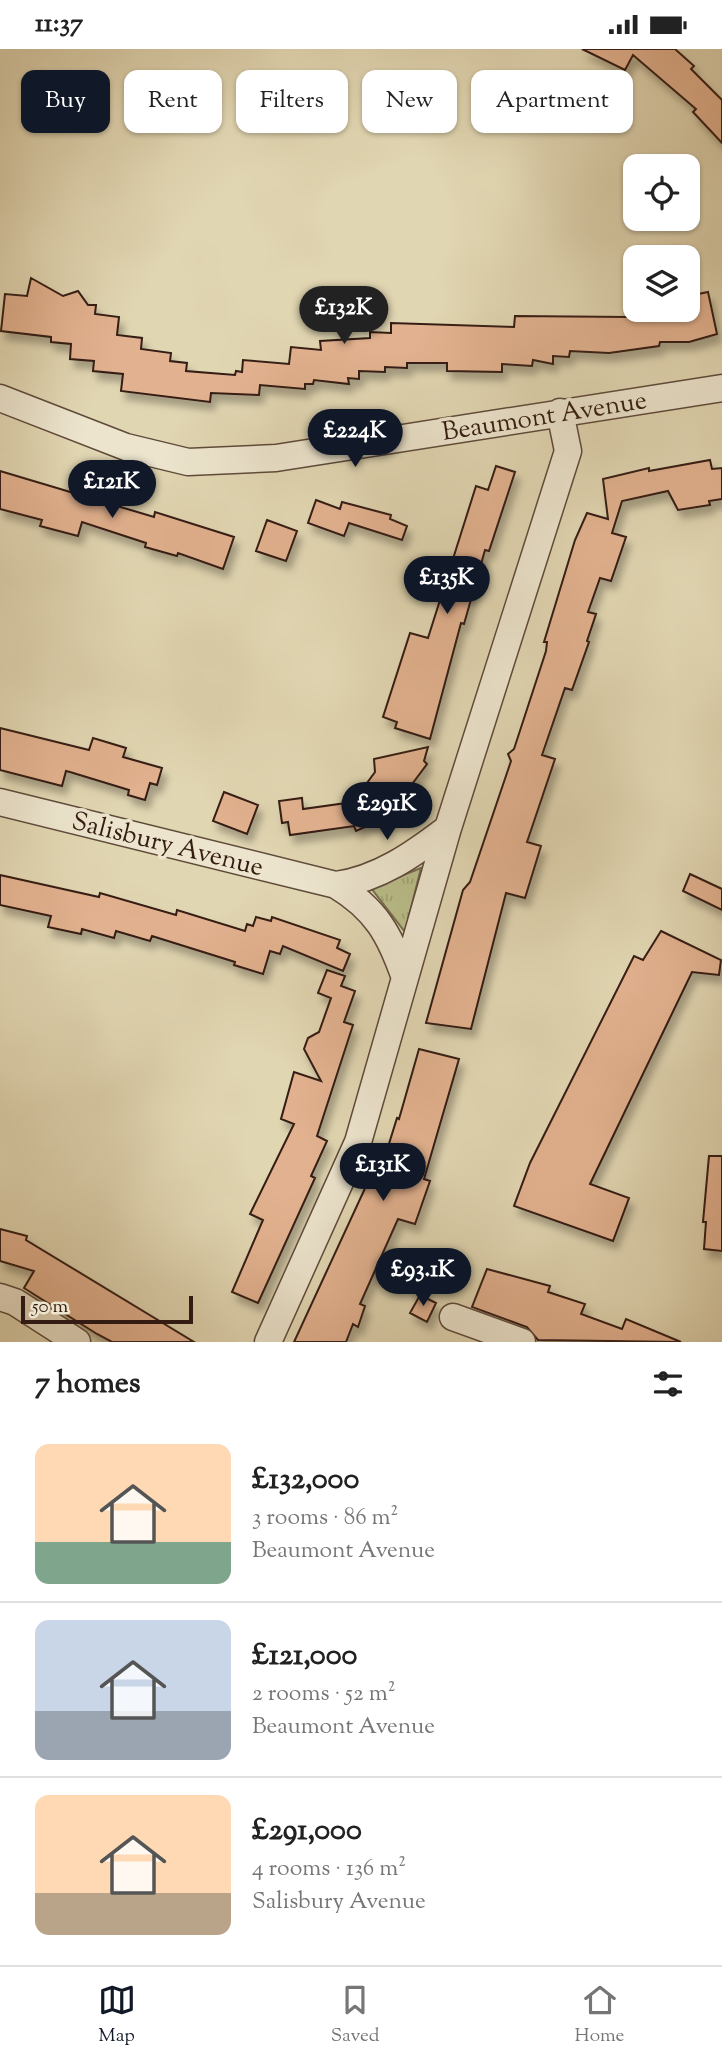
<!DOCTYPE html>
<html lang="en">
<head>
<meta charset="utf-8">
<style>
  :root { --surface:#fff; --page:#f6f6f6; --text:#222; --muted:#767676; --line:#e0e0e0; --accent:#111827 }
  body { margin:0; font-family:"Sorts Mill Goudy",serif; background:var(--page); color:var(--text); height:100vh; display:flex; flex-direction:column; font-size:26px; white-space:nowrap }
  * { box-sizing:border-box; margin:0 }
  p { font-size:23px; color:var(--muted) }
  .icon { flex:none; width:38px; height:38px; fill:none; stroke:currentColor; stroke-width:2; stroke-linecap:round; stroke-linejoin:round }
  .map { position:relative; height:1293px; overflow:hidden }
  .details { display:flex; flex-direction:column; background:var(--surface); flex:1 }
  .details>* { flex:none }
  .banner { position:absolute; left:21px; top:21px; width:681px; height:63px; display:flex; gap:14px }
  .fabs { position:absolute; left:623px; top:105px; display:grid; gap:14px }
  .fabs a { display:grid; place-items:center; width:77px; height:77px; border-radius:14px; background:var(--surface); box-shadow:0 2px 5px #0004; font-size:35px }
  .scale { position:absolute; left:21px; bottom:18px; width:172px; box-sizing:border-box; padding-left:7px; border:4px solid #341c12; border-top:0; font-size:19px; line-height:24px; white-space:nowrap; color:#341c12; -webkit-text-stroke:5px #ece4cd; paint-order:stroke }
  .price { position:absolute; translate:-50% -60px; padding:0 16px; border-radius:24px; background:var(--accent); color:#fff; font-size:23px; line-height:46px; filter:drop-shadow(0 2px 4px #0008) }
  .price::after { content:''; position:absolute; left:50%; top:42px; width:21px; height:16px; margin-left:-10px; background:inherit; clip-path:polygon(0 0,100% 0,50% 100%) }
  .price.active { background:#222; color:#fff }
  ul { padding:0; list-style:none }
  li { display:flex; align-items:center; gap:21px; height:175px; padding:0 35px }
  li+li { border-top:2px solid var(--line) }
  li span { display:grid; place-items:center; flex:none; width:196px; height:140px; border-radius:14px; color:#555 }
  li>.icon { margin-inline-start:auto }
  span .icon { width:84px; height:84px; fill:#fffc; stroke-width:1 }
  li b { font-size:30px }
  h2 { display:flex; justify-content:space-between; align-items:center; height:84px; padding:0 35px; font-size:30px }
  .chip { padding:0 24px; border-radius:14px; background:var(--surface); box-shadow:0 2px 5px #0004; font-size:24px; line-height:63px }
  .chip.active { background:var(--accent); color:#fff }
  .status { display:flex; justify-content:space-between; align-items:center; height:49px; padding:0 35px; background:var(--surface); direction:ltr }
  .status svg { height:19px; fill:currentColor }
  .tab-bar { display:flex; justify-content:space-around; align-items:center; height:98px; border-top:2px solid var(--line); background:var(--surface); font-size:19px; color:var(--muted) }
  .tab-bar a { display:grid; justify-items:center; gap:4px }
  .tab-bar .active { color:var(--accent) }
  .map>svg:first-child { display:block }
</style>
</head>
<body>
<div class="status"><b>11:37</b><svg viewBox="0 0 49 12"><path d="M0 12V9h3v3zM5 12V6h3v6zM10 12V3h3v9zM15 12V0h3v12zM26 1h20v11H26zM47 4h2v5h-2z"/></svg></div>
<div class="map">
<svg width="722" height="1293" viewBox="0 0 722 1293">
  <defs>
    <pattern id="grass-tufts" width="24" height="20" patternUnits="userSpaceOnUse" patternTransform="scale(1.75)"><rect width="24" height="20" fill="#b8bc88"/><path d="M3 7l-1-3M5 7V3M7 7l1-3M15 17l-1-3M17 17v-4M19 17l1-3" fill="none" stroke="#9fa174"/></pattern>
    <filter id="shadow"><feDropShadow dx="4.5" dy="8" stdDeviation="3.5" flood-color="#0004"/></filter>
  </defs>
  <rect width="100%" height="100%" fill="#e1d6b2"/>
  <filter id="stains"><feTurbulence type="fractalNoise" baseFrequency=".00286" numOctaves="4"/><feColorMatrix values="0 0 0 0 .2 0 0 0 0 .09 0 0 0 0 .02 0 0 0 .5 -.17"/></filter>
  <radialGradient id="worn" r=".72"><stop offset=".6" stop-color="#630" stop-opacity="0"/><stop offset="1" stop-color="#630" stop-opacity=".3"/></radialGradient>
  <!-- grass -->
  <path fill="url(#grass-tufts)" stroke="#766c4d" stroke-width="2" d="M421,819L405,883L371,839Z"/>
  <!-- building -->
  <path fill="#e2b18f" stroke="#341c12" stroke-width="2" filter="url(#shadow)" d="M582,0H675L694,17L691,20L722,51V94L693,63L696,60L633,6L625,21Z
    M31,229L63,247L78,242L88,256H96L95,265L119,268L117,286L142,289L141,300L171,304L170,312L187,314L186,322L235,326L236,322L242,323L243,311L289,315L291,298L321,301L320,292L370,289V283L391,284V274L514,278L515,267L628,268L683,263L688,261V247L708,243L717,285L689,293H660L659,297L609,304L570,302L569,308L553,307V315L533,311L532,317L502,315V323L447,322V314H407V319L385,318V323L359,322V330L348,329L349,335L314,331L313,335H305V340L260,336L259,346L211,344L210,353L121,342L123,325L93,322L94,312L70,310L71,295L51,293V288L1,282L5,245L27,247Z
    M710,411L712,420L722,419V450L709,452L710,456L678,461L668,442L622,452L612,484L626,488L611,532L600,529L588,563L596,565L587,592L589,593L572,641L565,639L542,706L555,710L527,793L541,797L525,849L506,844L471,980L426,974L463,841L470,833L511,712L508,705L514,700L546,602L547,593H544L575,491L587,464L608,470L603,430L649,419V422Z
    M496,417L515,423L489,502L485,501L464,575L461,574L430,690L395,679L397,673L383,668L410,584L428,589L476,437L488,441Z
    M0,422L154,468L155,463L234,488L223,520L178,504L177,507L145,498L146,494L82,473L78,487L40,477L42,471L0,460Z
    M316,451L340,460L342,453L391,466L390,470L407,477L402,491L349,474L344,487L308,474Z
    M267,471L297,482L286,512L256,502Z
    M0,679L89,701L93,689L126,699L123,708L162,719L157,736L150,734L145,751L128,746L129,741L70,723L66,722L62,737L0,721Z
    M428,698L424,712L427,715L383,774L379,772L356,782L354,777L290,786L288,773L282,774L279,752L302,749L303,760L353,753L375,723L374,710Z
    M224,743L258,756L247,785L213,772Z
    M690,825L722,840V861L683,842Z
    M0,826L99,848L100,844L176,866L177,861L245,882L247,875L253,877L256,868L271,872L272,868L340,891L337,899L350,905L343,922L283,897L280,905L270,902L263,925L234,916L235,913L152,887L150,892L116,882L114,889L82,880L81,885L48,878L51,867L0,856Z
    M661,882L721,911L719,926L692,923L590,1135L629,1149L613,1192L514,1157L530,1114L634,907L643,911Z
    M327,921L345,927L341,937L355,942L344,973L353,976L317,1087L327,1092L311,1127L315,1129L258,1254L232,1243L263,1171L250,1165L294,1075L281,1070L294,1023L321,1032L304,1000L308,989L319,983L331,949L318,944Z
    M419,1000L459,1010L424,1130L430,1132L415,1175L398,1170L360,1255L365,1257L358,1278L353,1275L346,1293H294L373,1122L379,1113L383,1114L397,1069L399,1070Z
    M709,1107H722V1202L704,1200L706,1173H703Z
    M0,1180L27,1187L26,1191L194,1293H112L97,1285L24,1239L34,1222L0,1212Z
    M487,1220L550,1237L548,1243L585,1255L581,1265L622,1280L626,1270L681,1293L538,1291L527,1278L472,1258Z
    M420,1246L436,1254L427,1273L410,1264Z"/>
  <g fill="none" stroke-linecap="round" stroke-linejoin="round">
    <defs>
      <path id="street" d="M0,349L126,398L188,413L276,409L722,339
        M0,753L336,836C376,860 390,886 405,929
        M336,836C379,830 414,805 448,779
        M0,1248L15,1253L77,1293
        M453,1268L522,1293
        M268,1293L358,1093L448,779L568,402L560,363"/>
    </defs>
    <!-- street casing -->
    <use href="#street" stroke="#5f4a3a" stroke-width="29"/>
    <!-- street -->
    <use href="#street" stroke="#ece4cd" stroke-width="26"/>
  </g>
  <g text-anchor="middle" stroke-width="7" stroke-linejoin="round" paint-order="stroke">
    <!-- street labels -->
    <g font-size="26" fill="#341c12" stroke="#ece4cd">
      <text transform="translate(544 366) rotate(-9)" y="9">Beaumont Avenue</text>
      <text transform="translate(168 794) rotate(14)" y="9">Salisbury Avenue</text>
    </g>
  </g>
  <rect width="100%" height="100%" filter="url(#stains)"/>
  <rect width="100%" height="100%" fill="url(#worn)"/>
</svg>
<div class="fabs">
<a><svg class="icon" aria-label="locate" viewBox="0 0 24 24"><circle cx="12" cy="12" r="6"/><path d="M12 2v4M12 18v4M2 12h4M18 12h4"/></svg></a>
<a><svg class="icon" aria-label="layers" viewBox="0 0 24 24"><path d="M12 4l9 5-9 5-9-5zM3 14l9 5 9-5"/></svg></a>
</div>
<div class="scale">50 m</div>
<b class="price active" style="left:344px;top:297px">£132K</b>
<b class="price" style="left:355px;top:420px">£224K</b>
<b class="price" style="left:112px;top:471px">£121K</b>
<b class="price" style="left:447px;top:567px">£135K</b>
<b class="price" style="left:387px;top:793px">£291K</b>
<b class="price" style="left:383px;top:1154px">£131K</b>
<b class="price" style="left:423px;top:1259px">£93.1K</b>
<div class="banner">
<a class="chip active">Buy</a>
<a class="chip">Rent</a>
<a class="chip">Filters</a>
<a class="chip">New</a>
<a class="chip">Apartment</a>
</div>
</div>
<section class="details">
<h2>7 homes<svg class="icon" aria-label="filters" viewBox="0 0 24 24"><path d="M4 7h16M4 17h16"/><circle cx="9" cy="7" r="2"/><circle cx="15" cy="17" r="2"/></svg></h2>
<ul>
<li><span style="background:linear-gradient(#ffd9b3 70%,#7fa58c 0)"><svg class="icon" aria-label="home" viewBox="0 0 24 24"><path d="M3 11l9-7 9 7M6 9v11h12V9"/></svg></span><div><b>£132,000</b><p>3 rooms · 86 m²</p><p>Beaumont Avenue</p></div></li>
<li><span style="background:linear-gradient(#c9d6e8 65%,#9aa5b1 0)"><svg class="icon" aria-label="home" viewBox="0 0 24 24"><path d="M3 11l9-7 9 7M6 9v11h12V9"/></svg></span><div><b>£121,000</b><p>2 rooms · 52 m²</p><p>Beaumont Avenue</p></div></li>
<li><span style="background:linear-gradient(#ffd9b3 70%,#b9a48a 0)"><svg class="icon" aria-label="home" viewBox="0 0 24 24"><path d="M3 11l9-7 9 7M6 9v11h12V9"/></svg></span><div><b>£291,000</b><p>4 rooms · 136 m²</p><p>Salisbury Avenue</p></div></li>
</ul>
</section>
<nav class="tab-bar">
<a class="active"><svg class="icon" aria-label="map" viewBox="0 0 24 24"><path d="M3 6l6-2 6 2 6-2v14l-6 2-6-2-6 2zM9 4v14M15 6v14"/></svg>Map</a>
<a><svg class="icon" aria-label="saved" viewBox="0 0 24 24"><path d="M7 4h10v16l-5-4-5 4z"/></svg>Saved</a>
<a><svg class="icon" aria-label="home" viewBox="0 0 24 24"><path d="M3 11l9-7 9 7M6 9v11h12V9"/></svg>Home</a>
</nav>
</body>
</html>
